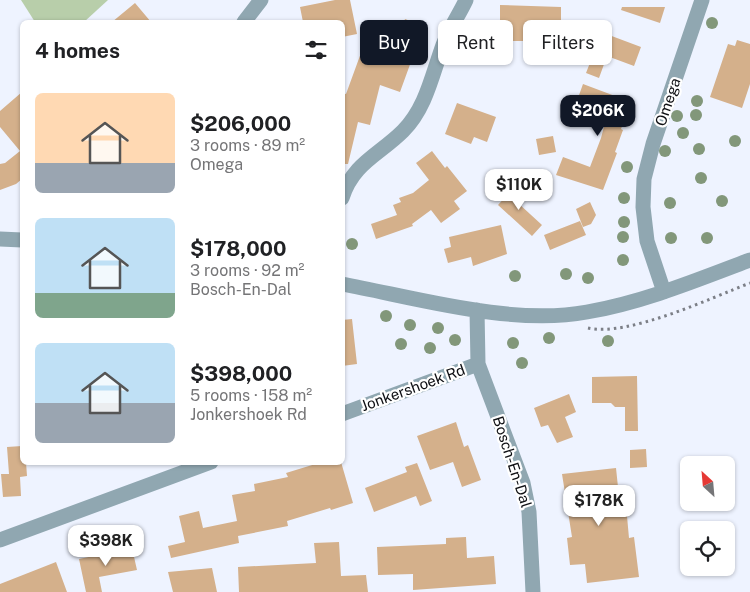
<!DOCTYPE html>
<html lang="en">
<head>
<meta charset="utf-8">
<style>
  :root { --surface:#fff; --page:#f6f6f6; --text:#202124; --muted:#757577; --accent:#111827 }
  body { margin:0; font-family:"Public Sans",sans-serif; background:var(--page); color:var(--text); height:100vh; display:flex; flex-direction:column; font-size:19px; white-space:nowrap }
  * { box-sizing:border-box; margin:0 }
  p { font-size:16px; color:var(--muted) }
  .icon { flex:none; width:28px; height:28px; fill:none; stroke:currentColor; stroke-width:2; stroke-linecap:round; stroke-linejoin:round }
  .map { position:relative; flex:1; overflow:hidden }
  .panel { position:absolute; left:20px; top:20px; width:325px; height:445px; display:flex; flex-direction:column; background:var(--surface); border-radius:8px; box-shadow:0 1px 4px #0004 }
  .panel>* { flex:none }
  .hud { position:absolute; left:360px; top:20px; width:315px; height:45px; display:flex; gap:10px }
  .needle { width:32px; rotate:334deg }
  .tools { position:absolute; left:680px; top:456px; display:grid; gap:10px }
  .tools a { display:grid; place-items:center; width:55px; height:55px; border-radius:8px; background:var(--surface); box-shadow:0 1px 4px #0004; font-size:25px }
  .price { position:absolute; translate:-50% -42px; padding:0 11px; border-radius:10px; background:#fff; color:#222; font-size:16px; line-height:32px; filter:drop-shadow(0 1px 2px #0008) }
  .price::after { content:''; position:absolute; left:50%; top:30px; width:15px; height:11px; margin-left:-8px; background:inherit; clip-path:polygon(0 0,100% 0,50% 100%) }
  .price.active { background:var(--accent); color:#fff }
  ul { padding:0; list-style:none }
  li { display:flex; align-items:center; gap:15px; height:125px; padding:0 15px }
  li span { display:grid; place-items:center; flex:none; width:140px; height:100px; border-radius:8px; color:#555 }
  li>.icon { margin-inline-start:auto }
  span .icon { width:60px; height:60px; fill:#fffc; stroke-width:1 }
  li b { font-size:21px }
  h2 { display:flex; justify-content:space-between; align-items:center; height:60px; padding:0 15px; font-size:21px }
  .pill { padding:0 18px; border-radius:8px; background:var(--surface); box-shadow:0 1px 4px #0004; font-size:18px; line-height:45px }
  .pill.active { background:var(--accent); color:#fff }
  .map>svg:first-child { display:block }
</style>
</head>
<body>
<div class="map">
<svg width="750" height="592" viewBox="0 0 750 592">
  <rect width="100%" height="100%" fill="#eef3ff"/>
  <!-- green -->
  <path fill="#b8ceaa" d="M21,0H108L84,22H35Z"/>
  <!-- building -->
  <path fill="#d4b08b" d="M335,0H350L357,34L342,37V22H303L300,7Z
    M135,3L151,22H112Z
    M500,5L561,7V41H505V24H500Z
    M622,7H665L660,23L621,10Z
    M405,19L424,26L400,92L380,85L370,125L358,122L348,164H342V93L346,94L365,42L393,52Z
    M593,29L641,47L634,66L607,56L599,78L586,73L595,50L586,47Z
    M737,40L750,44V84L742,108L710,97L728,44L735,46Z
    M583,84L631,102L621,129L623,130L615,152L617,153L603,190L556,175L563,157L590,167L601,138L605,123L573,112Z
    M22,92V179L16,184L0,190V164L5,163L20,151L0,127V111Z
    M457,103L496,117L487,142L474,137L471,144L445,134Z
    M553,136L556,152L539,155L536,139Z
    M432,151L445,168L447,166L467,191L454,201L460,209L441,223L431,210L412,224L413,226L376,239L371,224L397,215L393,205L401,202L399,198L413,193L429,180L416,163Z
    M516,185L527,194L518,203L542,225L532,236L498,205Z
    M590,202L596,215L591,224L583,227L576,209Z
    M580,221L586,235L550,250L544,235Z
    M501,225L507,254L473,266L471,257L448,263L444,249L451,247L449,237Z
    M352,319L357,364L342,366V320Z
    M637,376L638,431H625V407H615L611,403H592V377Z
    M569,394L576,412L565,417L573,437L557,443L548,425L541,427L534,408Z
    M456,422L464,447L468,445L481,480L462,487L453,462L430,470L417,436Z
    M22,446V462H26L27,476L20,477L21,496L3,497L1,474H9L7,447Z
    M646,449L647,467L630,468V450Z
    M322,462H341L353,503L331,510L330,508L287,521L288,526L238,536L239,543L171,558L168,546L185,542L179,516L199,511L203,528L237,521L232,495L255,491L254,484L288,477L286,473Z
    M417,463L432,501L420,506L416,496L374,512L365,488L407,472L405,467Z
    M616,468L620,506L626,505L629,538L634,537L639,577L587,583L585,564L570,565L567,538L572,537L562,474Z
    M466,537L467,558L494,556L496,584L413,590V574L378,575L377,547L446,544V538Z
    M339,542L341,576L366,575L368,592H239L238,567L316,563L314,543Z
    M132,548L137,570L99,577L102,592H86L79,559Z
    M56,562L67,592H0V584Z
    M212,568L217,592H173L168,572Z"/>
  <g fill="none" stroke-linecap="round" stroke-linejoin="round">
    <!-- path -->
    <path stroke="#7c7f87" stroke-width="3" stroke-dasharray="2.5 4" stroke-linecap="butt" d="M588,328C628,337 711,298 750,283"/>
    <!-- minor -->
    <path stroke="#90a7b1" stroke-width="15" d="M244,22L261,0
      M342,198C353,163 379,155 403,131C426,108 432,75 443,45C449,29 459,15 466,0
      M0,239L22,240
      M342,284C417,298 512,326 587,312C644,302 697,280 750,260
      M664,292L647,241L643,207L644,179L653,144L702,0
      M478,364L523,483L529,512L533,592
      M342,414L478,364L477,310
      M0,540L211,462"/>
  </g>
  <!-- trees -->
  <g fill="#82977a">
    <circle cx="712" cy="23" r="6"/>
    <circle cx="697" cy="101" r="6"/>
    <circle cx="696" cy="115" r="6"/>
    <circle cx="677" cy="116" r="6"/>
    <circle cx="683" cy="133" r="6"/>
    <circle cx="735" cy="141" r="6"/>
    <circle cx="699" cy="149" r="6"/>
    <circle cx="665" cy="151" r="6"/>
    <circle cx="627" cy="167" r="6"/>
    <circle cx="701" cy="178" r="6"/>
    <circle cx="624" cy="198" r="6"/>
    <circle cx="722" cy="201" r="6"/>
    <circle cx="670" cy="203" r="6"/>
    <circle cx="624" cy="222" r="6"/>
    <circle cx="623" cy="237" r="6"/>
    <circle cx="671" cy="238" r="6"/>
    <circle cx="707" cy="238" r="6"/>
    <circle cx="352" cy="244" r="6"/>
    <circle cx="623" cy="260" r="6"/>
    <circle cx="566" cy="274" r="6"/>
    <circle cx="515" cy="276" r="6"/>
    <circle cx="588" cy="278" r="6"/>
    <circle cx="386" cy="316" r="6"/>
    <circle cx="410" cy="325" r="6"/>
    <circle cx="438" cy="328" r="6"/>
    <circle cx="549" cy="338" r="6"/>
    <circle cx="455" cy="340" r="6"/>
    <circle cx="608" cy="341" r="6"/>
    <circle cx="513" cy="343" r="6"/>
    <circle cx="401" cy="344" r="6"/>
    <circle cx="430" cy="348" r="6"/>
    <circle cx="522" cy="363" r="6"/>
  </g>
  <g text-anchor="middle" stroke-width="4.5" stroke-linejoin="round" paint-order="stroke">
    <!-- street labels -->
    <g font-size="15" fill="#0d0e12" stroke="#fff">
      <text transform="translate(668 102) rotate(-71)" y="5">Omega</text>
      <text transform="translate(413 388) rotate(-20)" y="5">Jonkershoek Rd</text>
      <text transform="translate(512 462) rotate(72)" y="5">Bosch-En-Dal</text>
    </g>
  </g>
</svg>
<div class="tools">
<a><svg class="needle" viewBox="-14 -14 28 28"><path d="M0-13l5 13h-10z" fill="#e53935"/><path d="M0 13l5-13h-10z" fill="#757577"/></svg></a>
<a><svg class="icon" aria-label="locate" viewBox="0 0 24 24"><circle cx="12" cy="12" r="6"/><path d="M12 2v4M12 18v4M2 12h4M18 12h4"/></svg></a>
</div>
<b class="price active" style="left:598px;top:137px">$206K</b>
<b class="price" style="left:519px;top:211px">$110K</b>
<b class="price" style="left:599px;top:527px">$178K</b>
<b class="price" style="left:106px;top:567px">$398K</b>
<div class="hud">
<a class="pill active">Buy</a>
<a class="pill">Rent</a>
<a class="pill">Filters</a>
</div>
<section class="panel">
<h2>4 homes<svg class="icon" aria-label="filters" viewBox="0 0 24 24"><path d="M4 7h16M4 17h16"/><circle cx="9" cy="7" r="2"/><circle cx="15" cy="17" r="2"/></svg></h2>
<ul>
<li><span style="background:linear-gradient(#ffd9b3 70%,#9aa5b1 0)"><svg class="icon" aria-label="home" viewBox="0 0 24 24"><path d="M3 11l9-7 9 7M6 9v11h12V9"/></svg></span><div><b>$206,000</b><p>3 rooms · 89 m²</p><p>Omega</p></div></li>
<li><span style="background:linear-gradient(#bfe0f5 75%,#7fa58c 0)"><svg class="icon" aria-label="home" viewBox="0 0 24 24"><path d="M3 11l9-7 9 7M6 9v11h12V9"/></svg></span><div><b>$178,000</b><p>3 rooms · 92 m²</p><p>Bosch-En-Dal</p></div></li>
<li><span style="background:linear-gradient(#bfe0f5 60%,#9aa5b1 0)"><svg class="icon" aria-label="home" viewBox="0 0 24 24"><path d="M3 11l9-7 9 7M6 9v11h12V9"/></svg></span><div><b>$398,000</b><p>5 rooms · 158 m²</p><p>Jonkershoek Rd</p></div></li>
</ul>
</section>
</div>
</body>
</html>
